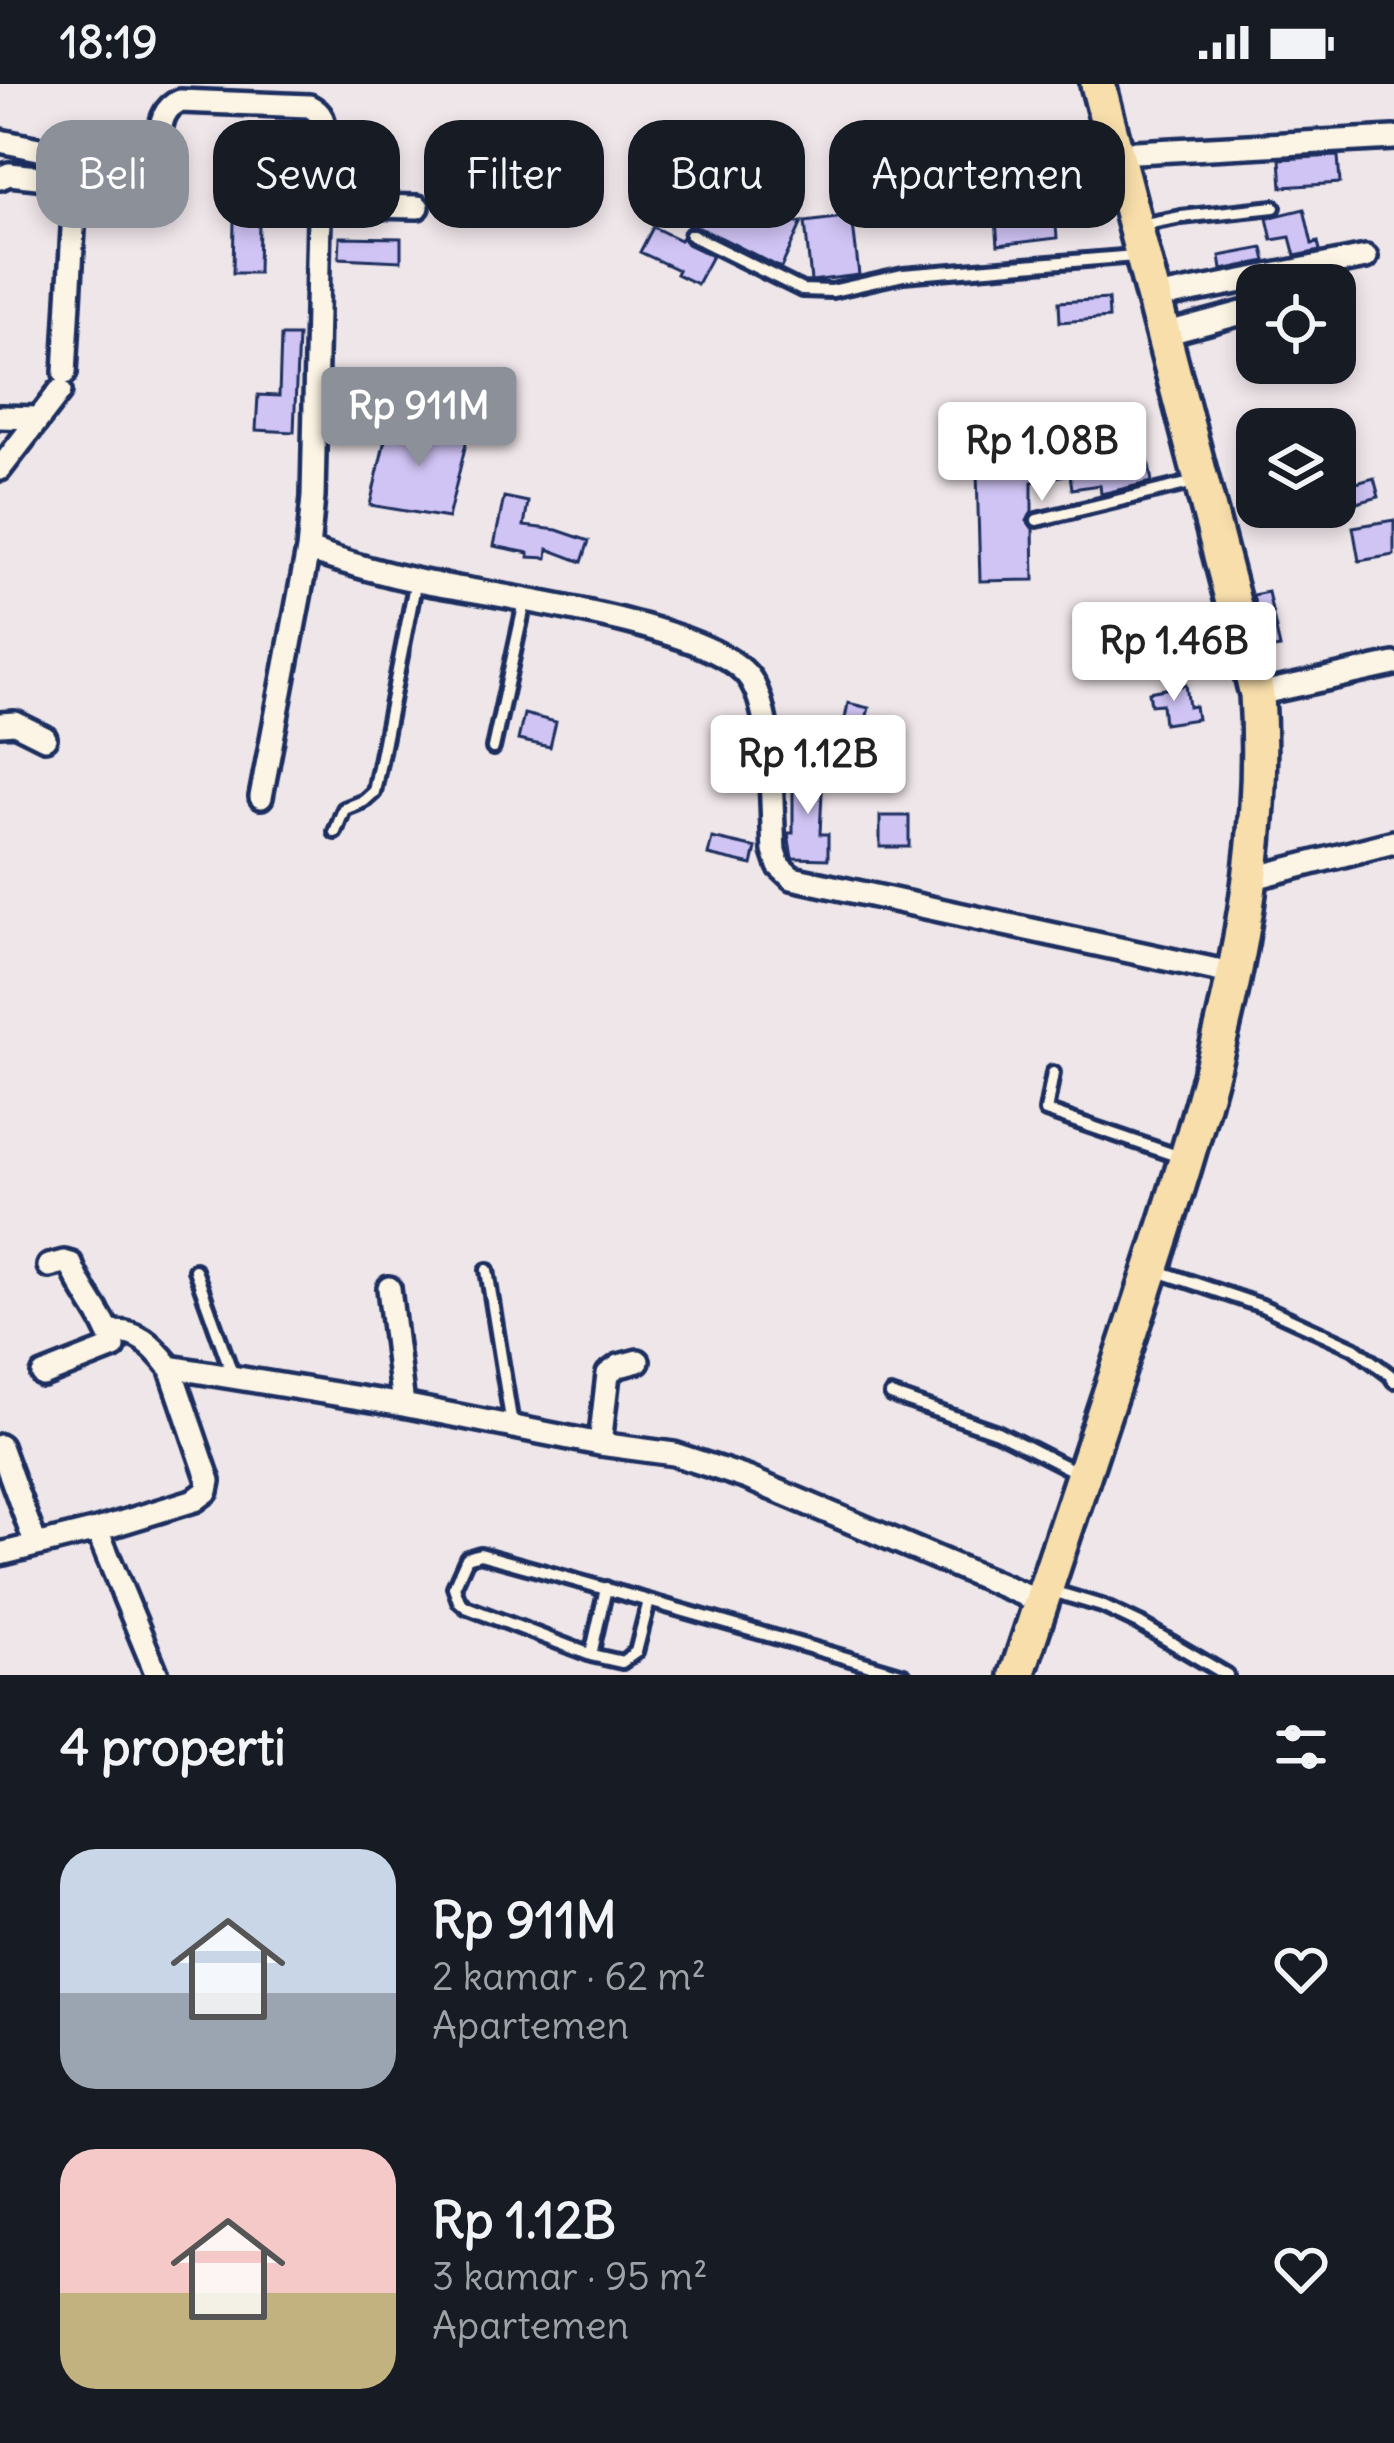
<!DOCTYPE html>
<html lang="id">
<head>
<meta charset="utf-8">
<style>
  :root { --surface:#171b24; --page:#20242c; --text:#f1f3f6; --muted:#9ea1a6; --accent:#8c9099 }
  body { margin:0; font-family:Delius,sans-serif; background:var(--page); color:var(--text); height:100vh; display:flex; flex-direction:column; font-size:45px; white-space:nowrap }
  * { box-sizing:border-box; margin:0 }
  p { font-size:39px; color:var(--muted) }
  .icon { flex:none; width:66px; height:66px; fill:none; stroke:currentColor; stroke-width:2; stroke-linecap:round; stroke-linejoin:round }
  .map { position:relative; height:1591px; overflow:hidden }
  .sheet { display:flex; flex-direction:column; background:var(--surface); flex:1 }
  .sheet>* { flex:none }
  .top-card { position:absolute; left:36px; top:36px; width:1323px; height:108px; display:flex; gap:24px }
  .tools { position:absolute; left:1236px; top:180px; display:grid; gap:24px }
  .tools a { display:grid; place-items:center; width:120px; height:120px; border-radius:24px; background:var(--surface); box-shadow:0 6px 18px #0003; font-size:60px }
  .price { position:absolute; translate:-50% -102px; padding:0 27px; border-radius:12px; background:#fff; color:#222; font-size:39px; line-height:78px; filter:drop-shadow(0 3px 6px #0008) }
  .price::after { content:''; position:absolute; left:50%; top:72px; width:36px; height:27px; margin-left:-18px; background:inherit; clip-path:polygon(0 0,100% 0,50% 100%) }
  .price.on { background:var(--accent); color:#fff }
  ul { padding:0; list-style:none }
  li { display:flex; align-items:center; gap:36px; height:300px; padding:0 60px }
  li span { display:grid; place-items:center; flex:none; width:336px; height:240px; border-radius:36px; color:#555 }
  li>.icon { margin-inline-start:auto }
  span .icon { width:144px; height:144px; fill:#fffc; stroke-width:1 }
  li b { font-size:51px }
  h2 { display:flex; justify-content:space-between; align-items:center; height:144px; padding:0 60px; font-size:51px }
  .pill { padding:0 42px; border-radius:36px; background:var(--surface); box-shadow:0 6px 18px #0003; font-size:42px; line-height:108px }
  .pill.on { background:var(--accent); color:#fff }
  .status { display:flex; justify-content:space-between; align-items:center; height:84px; padding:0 60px; background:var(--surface); direction:ltr }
  .status svg { height:33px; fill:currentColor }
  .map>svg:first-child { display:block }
</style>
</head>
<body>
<div class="status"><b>18:19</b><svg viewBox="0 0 49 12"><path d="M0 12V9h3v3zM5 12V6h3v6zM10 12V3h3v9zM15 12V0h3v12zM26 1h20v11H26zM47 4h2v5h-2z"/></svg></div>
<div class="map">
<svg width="1394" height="1591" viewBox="0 0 1394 1591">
  <rect width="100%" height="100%" fill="#efe6ea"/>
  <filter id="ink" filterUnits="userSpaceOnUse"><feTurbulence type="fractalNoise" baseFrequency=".00833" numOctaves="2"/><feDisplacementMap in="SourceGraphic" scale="24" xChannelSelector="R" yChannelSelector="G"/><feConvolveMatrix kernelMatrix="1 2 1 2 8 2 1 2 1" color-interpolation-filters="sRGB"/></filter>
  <g filter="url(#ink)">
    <!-- building -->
    <path fill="#d0c4f5" stroke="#1b2f5e" stroke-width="3" d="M1087,43L1094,68L1070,75L1063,49Z
      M1338,72L1340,99L1282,103L1280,75Z
      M725,73L799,113L785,140L802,138L781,184L722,154L695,142H688Z
      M1304,125L1312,160L1318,158L1320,167L1295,172L1290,153L1272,156L1267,134Z
      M1055,130L1057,154L998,161L996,136Z
      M852,132L859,191L811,197L805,138Z
      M234,137L259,138L258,189H233Z
      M653,143L680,156L682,153L687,160L712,172L697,200L676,190L678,186L640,168Z
      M340,153L401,154V177L339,174Z
      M1263,164L1266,177L1222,186L1220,172Z
      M1108,215L1109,234L1060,238L1059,218Z
      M281,252H298L294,348L256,346L258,311L279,312Z
      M390,334L468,351L448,434L370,421Z
      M1145,358L1152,398L1101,410L1100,401L1072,405L1070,390L1032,398V428L1027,437L1033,445L1034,496L980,497L977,387L1040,385L1039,380L1094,372L1093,368Z
      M1374,394L1379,413L1335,425V405Z
      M504,413L528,418L524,442L557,446L589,457L582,478L548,465L547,474L529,473V469L494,462Z
      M1394,436V471L1359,477L1353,443Z
      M1268,508L1280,564L1267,566L1253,511Z
      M1141,530L1143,564L1100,568L1098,533Z
      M1186,601L1189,623L1195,622L1197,635L1164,640L1162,620L1151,621L1149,608Z
      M848,619L869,624L863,646L872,647L871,661L845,660V635Z
      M524,630L556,638L550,663L518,656Z
      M793,686L823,687L820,750H828V775L792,774L788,749H793Z
      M880,732H909V763H880Z
      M712,754L756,764L752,781L708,771Z"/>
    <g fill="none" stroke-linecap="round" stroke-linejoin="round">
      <defs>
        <path id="service" d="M1140,141L1181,133L1274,123
          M691,151L802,206L832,207L903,191L1135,172
          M1037,436L1199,397
          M493,664L525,518
          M335,748L344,725L364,717L374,708L416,496
          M1053,989L1046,1027L1183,1074
          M195,1186L233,1292
          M487,1186L512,1341
          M1155,1186L1262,1222L1354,1264L1390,1291L1394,1297
          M891,1311L997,1348L1080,1390
          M1052,1507L1102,1522L1140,1540L1227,1591
          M649,1517L636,1568L622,1578L591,1571L466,1523L459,1517L454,1503L467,1474L480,1470C622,1509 763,1549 904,1591
          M591,1571L606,1504"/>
        <path id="minor" d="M0,57L135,85L153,80C163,58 154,27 180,17L309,22C323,29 324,37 325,51L319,133L313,413L308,466C345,479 385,490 423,498C491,511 716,540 751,596C774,634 771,721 774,767L779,782L792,794L1235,890
          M1117,69L1394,54
          M0,94L9,90L75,97
          M319,121L418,123
          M1155,214L1366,173
          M1164,250L1257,225
          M65,289L77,73
          M0,333L39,334
          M0,385L60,307
          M1257,610L1394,580
          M0,640L15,639L45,654
          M261,713L308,466
          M1249,795L1394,758
          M389,1204L403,1321
          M109,1249C137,1244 153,1262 170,1283L209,1397L207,1407L195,1416L97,1446L157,1591
          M170,1283L403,1321L600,1360L674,1370L747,1394L1041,1518
          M43,1291L114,1263C105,1232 82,1210 71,1180L64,1178L49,1182
          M600,1360L608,1290L619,1282L638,1277
          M0,1362L36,1461
          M0,1470L97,1446"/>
        <path id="trunk" d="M1017,1591C1056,1472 1095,1353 1135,1235C1201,1035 1271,824 1257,610L1098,0"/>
      </defs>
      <!-- service casing -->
      <use href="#service" stroke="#1b2f5e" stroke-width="20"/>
      <!-- minor casing -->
      <use href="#minor" stroke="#1b2f5e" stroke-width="30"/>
      <!-- trunk casing -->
      <use href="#trunk" stroke="#1b2f5e" stroke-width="42"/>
      <!-- service -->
      <use href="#service" stroke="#fcf5e5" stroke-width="10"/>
      <!-- minor -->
      <use href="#minor" stroke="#fcf5e5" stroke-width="21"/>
      <!-- trunk -->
      <use href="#trunk" stroke="#f8deab" stroke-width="33"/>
    </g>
  </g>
</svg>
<div class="tools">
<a><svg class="icon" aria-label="locate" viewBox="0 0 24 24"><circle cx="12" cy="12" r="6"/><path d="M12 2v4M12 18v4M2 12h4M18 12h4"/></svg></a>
<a><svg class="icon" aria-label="layers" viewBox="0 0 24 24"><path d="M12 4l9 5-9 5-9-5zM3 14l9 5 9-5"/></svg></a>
</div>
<b class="price on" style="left:419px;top:385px">Rp 911M</b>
<b class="price" style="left:1042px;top:420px">Rp 1.08B</b>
<b class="price" style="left:1174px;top:620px">Rp 1.46B</b>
<b class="price" style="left:808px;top:733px">Rp 1.12B</b>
<div class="top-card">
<a class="pill on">Beli</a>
<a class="pill">Sewa</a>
<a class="pill">Filter</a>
<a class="pill">Baru</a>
<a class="pill">Apartemen</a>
</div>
</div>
<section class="sheet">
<h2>4 properti<svg class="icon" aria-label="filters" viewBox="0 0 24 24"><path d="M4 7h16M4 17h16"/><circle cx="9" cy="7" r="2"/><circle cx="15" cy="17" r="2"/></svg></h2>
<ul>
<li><span style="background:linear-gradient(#c9d6e8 60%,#9aa5b1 0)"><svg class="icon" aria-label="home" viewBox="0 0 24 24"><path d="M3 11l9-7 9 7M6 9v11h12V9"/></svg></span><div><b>Rp 911M</b><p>2 kamar · 62 m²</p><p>Apartemen</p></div><svg class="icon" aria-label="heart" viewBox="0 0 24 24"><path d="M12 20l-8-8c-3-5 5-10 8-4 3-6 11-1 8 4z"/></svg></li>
<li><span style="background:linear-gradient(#f6c9c9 60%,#c2b280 0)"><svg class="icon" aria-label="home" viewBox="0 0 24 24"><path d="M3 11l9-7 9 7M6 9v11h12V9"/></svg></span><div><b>Rp 1.12B</b><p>3 kamar · 95 m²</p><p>Apartemen</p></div><svg class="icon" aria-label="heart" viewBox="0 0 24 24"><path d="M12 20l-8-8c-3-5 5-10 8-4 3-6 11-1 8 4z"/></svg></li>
</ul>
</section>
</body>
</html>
